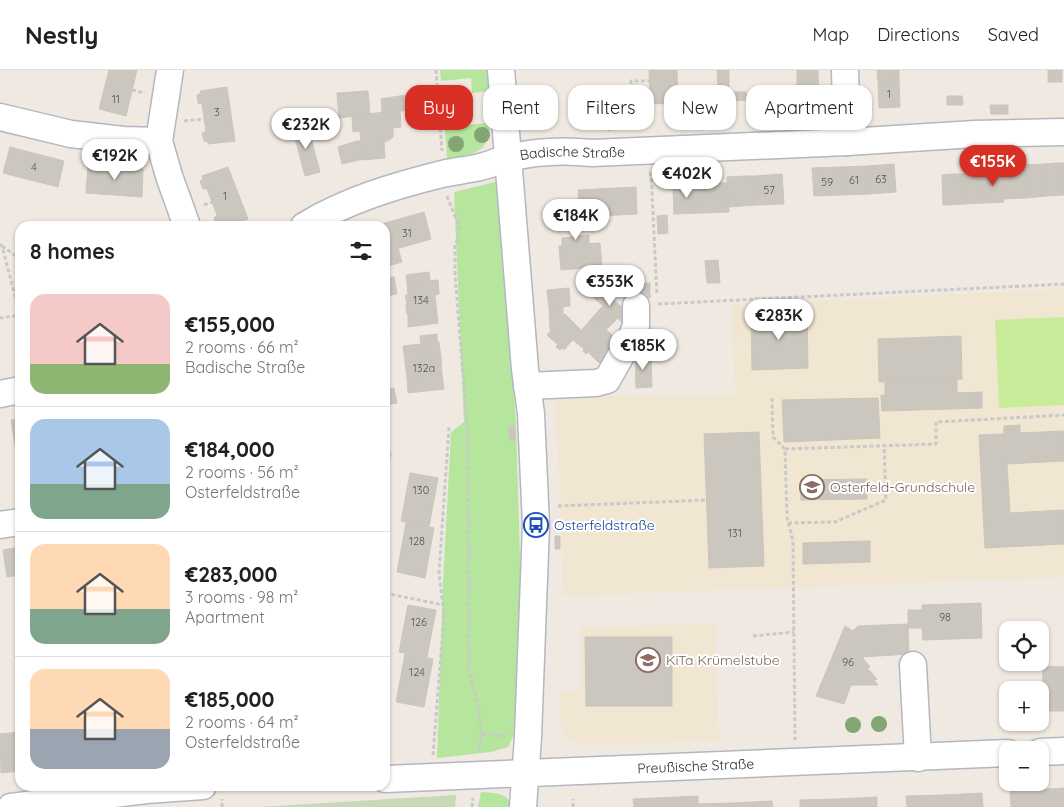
<!DOCTYPE html>
<html lang="en">
<head>
<meta charset="utf-8">
<style>
  :root { --surface:#fff; --page:#f2f2f2; --text:#202124; --muted:#757577; --line:#e0e0e0; --accent:#d93025 }
  body { margin:0; font-family:Quicksand,sans-serif; background:var(--page); color:var(--text); height:100vh; display:flex; flex-direction:column; font-size:19px; white-space:nowrap }
  * { box-sizing:border-box; margin:0 }
  p { font-size:16px; color:var(--muted) }
  .icon { flex:none; width:28px; height:28px; fill:none; stroke:currentColor; stroke-width:2; stroke-linecap:round; stroke-linejoin:round }
  .map { position:relative; flex:1; overflow:hidden }
  .side { position:absolute; left:15px; top:151px; width:375px; height:570px; display:flex; flex-direction:column; background:var(--surface); border-radius:15px; box-shadow:0 1px 4px #0004 }
  .side>* { flex:none }
  .hud { position:absolute; left:405px; top:15px; width:475px; height:45px; display:flex; gap:10px }
  .buttons { position:absolute; left:999px; top:551px; display:grid; gap:10px }
  .buttons a { display:grid; place-items:center; width:50px; height:50px; border-radius:10px; background:var(--surface); box-shadow:0 1px 4px #0004; font-size:25px }
  .price { position:absolute; translate:-50% -42px; padding:0 11px; border-radius:18px; background:#fff; color:#222; font-size:16px; line-height:32px; filter:drop-shadow(0 1px 2px #0008) }
  .price::after { content:''; position:absolute; left:50%; top:30px; width:15px; height:11px; margin-left:-8px; background:inherit; clip-path:polygon(0 0,100% 0,50% 100%) }
  .price.current { background:var(--accent); color:#fff }
  ul { padding:0; list-style:none }
  li { display:flex; align-items:center; gap:15px; height:125px; padding:0 15px }
  li+li { border-top:1px solid var(--line) }
  li span { display:grid; place-items:center; flex:none; width:140px; height:100px; border-radius:15px; color:#555 }
  li>.icon { margin-inline-start:auto }
  span .icon { width:60px; height:60px; fill:#fffc; stroke-width:1 }
  li b { font-size:21px }
  h2 { display:flex; justify-content:space-between; align-items:center; height:60px; padding:0 15px; font-size:21px }
  .chip { padding:0 18px; border-radius:15px; background:var(--surface); box-shadow:0 1px 4px #0004; font-size:18px; line-height:45px }
  .chip.current { background:var(--accent); color:#fff }
  header { display:flex; align-items:center; gap:30px; box-sizing:border-box; height:70px; padding:0 25px; background:var(--surface); border-bottom:1px solid var(--line) }
  header strong { font-size:24px }
  nav { display:flex; gap:28px; margin-inline-start:auto; font-size:18px }
  .map>svg:first-child { display:block }
</style>
</head>
<body>
<header>
<strong>Nestly</strong>
<nav><a>Map</a><a>Directions</a><a>Saved</a></nav>
</header>
<div class="map">
<svg width="1064" height="737" viewBox="0 0 1064 737">
  <rect width="100%" height="100%" fill="#efe9e1"/>
  <!-- education -->
  <path fill="#f0e6d1" d="M1064,219V507L563,526L556,326L735,325L732,235Z
    M715,554L719,671L578,675L565,666L560,651V622H580V557Z"/>
  <!-- green -->
  <path fill="#b6e59e" d="M440,0H490L492,18L488,21L472,23L471,8L441,11Z
    M486,39L494,42L495,52L490,54C489,85 471,84 447,89L445,57L487,53Z
    M499,111L516,355L521,520L517,659L508,677L491,682L437,688L443,512L451,362L464,352L454,122Z
    M481,722C493,723 509,722 512,737H478Z"/>
  <!-- cemetery -->
  <path fill="#c8d9b8" d="M456,725L455,737H259Z"/>
  <!-- pitch -->
  <path fill="#c9ec9a" d="M1064,247V335L999,338L995,250Z"/>
  <!-- building -->
  <path fill="#cbc7bf" stroke="#cbc5ba" d="M109,0H137L126,46L99,39Z
    M649,0H677L678,33L650,34Z
    M717,0H729V17H718Z
    M797,0H818V6H797Z
    M877,0H899V10L878,11Z
    M1048,0H1062V12H1048Z
    M797,6H818L819,24H797Z
    M899,10L900,37L879,38L878,11Z
    M227,17L235,71L208,74V72L204,71L202,63L206,61L202,34L198,33L197,25L201,23L200,21Z
    M368,21L370,44L339,48L337,23Z
    M728,22H746L747,30L729,31Z
    M418,23L420,39L382,43L381,29Z
    M797,24H819V40H797Z
    M947,26H962L963,35H947Z
    M718,32H730V47H719Z
    M990,35H1008V44H991Z
    M798,40H817V49H798Z
    M400,41L401,57L393,58V67L389,70L384,72L385,88L363,90L360,61L353,62L352,45Z
    M307,53L320,102L305,106L292,57Z
    M357,71H361L363,89L342,94L338,77Z
    M10,77L64,91L58,117L3,103Z
    M1056,93H1064V125L1047,126L1045,94Z
    M894,94L896,122L868,124L867,96Z
    M1045,94L1047,126L1025,128L1024,95Z
    M1024,95L1025,128L1004,129L1002,96Z
    M88,96L143,99L142,127L86,123Z
    M867,96L868,124L841,125L840,97Z
    M228,97L248,149L228,156H222L221,154L216,155L214,148L217,145L207,119H203L200,111L203,109L202,106Z
    M840,97L841,125L814,126L812,98Z
    M1003,101L1004,132L984,133L982,103Z
    M974,103H982L984,133L964,134L962,104Z
    M782,104L784,134L756,135L755,106Z
    M953,104H962L964,134L943,135L942,105Z
    M745,106H755L756,135L728,137L727,107Z
    M727,113L729,142L701,143L700,114Z
    M700,114L701,143L674,144L673,116Z
    M636,117L637,144L580,147L578,120Z
    M424,142L431,169L385,182V156L378,155Z
    M667,145L668,163L658,164L657,146Z
    M589,165V174L562,176V168Z
    M600,173L602,197L561,200L559,176Z
    M398,178L402,192L388,196L385,182Z
    M718,190L720,213H707L705,191Z
    M429,202L430,210L407,213L406,205Z
    M394,207L397,224L385,226V208Z
    M438,210L439,224L435,225L438,253L408,257V244H407L406,234H407L405,225H408L407,213Z
    M606,211L617,221L611,227L600,218Z
    M650,213V228H626V214Z
    M569,218L570,236L549,238L547,220Z
    M601,218L627,242L623,254L618,248L614,252L600,239L603,236L593,227Z
    M563,237V246L550,260L549,238Z
    M600,239L614,252L606,260L592,248Z
    M807,242L808,298L752,300L751,243Z
    M565,244L581,260L564,280L562,278L560,280L556,277L558,275L547,265Z
    M592,248L619,271L599,293L588,282L586,284L583,281L584,279L573,270Z
    M387,251L390,266L385,267V252Z
    M437,264V272L421,274L420,266Z
    M961,266L962,309L879,312L878,269Z
    M439,272L441,288L405,292L403,276Z
    M635,284H651L652,317L636,318Z
    M441,288L442,304L407,307L405,292Z
    M442,304L444,319L408,323L407,307Z
    M957,309V323L982,322V338L882,341L881,325H885V312Z
    M394,318L397,333L385,335V320Z
    M878,328L880,368L784,372L782,330Z
    M20,349V375L15,376L11,350Z
    M1020,355V363L1064,361V391L1007,394L1010,443L1064,440V474L985,478L979,365L1004,364V356Z
    M509,357H515V370H510Z
    M759,362L764,496L709,498L704,364Z
    M385,382L391,383L388,398H385Z
    M410,403L438,408L429,457L401,451Z
    M867,409V429L801,430V410Z
    M406,453L434,458L425,508L397,502Z
    M555,466H560V479H555Z
    M870,471V492L803,494V473Z
    M20,477V505L7,507L3,480Z
    M981,533L982,568L923,570L922,558H908V540H922V535Z
    M408,535L436,540L427,587L399,582Z
    M908,554L909,584L862,587L870,597L867,598L877,609L874,610L878,615H851L844,634L816,626L845,556L853,561L858,556Z
    M585,567H672V636H586Z
    M405,584L433,589L424,637L396,632Z
    M1043,596L1064,597V641H1042Z
    M20,662V701L1,703L0,664Z
    M1064,718V737H1049L1048,719Z
    M1048,719L1049,737H1011L1010,721Z
    M982,723L983,737H945L944,725Z
    M944,725L945,737H907L906,726Z
    M698,726V734H696V737H634L633,729Z
    M877,727V737H839L838,729Z
    M838,729L839,737H800V730Z
    M772,731L773,737H734V733Z
    M734,733V737H696V734Z"/>
  <g fill="none" stroke-linecap="round" stroke-linejoin="round">
    <defs>
      <g id="minor">
        <path d="M170,0L159,71L169,106L187,156"/>
        <path d="M501,0L525,299L531,344L536,455L528,667L523,737"/>
        <path d="M845,0L847,72"/>
        <path d="M0,47L71,64L123,70L159,71"/>
        <path id="s1" d="M304,156C347,130 394,116 442,104C455,101 468,100 480,97C490,95 499,90 509,88C536,81 564,80 592,83L847,72L975,64L1064,62"/>
        <path d="M527,316L596,313L607,310L632,266L636,256V236"/>
        <path d="M0,324L20,320"/>
        <path d="M0,455L20,452"/>
        <path d="M913,595L918,688"/>
        <path d="M1040,682L1064,681"/>
        <path id="s2" d="M385,709L1008,683"/>
        <path d="M11,737L146,720L203,716"/>
      </g>
    </defs>
    <!-- minor casing -->
    <use href="#minor" stroke="#b4b7c1" stroke-width="29"/>
    <!-- path -->
    <path stroke="#c9c9c9" stroke-width="3" stroke-dasharray="4 2.5" stroke-linecap="butt" d="M436,0L442,81
      M132,20L145,23
      M631,40V11H649
      M184,51L204,49
      M609,61V50L615,40H631L642,46L643,59
      M651,102L657,225
      M447,126L459,156L458,168L455,175V204L467,355L469,458V602L477,630L482,664L478,682
      M204,135L212,132
      M0,174L2,176L20,245L0,248
      M2,176L20,189
      M658,234L1064,214
      M772,328L773,367L785,379L787,447L793,471L795,670
      M785,379L936,374V352L1064,345
      M558,436L707,430
      M788,453L835,452L886,430L884,375
      M385,523L443,535
      M753,566L794,562
      M482,664L506,666
      M433,685L444,545L439,503L449,357
      M222,737V729
      M472,737L473,728
      M573,737V729"/>
    <!-- minor -->
    <use href="#minor" stroke="#fff" stroke-width="26"/>
  </g>
  <!-- trees -->
  <g fill="#84a574">
    <circle cx="482" cy="65" r="8"/>
    <circle cx="456" cy="74" r="8"/>
    <circle cx="879" cy="654" r="8"/>
    <circle cx="853" cy="655" r="8"/>
  </g>
  <!-- icons -->
  <defs>
    <symbol id="school-ring" viewBox="-11 -11 22 22"><circle r="9.5" fill="#fff" stroke="#8d6e63" stroke-width="1.5"/><path d="M0-5L7-2L0 1L-7-2ZM-4 1L0 2.5L4 1V4Q0 6-4 4Z" fill="#8d6e63"/></symbol>
    <symbol id="bus-ring" viewBox="-11 -11 22 22"><circle r="9.5" fill="#fff" stroke="#1a4fb4" stroke-width="1.5"/><path d="M-5-6H5V4H4V6H2V4H-2V6H-4V4H-5ZM-3.5-4V0h7V-4ZM-3.5 1.2v1.5H-2V1.2ZM2 1.2v1.5H3.5V1.2Z" fill="#1a4fb4"/></symbol>
  </defs>
  <g fill-rule="evenodd">
    <use href="#school-ring" x="798" y="403" width="28" height="28"/>
    <use href="#bus-ring" x="522" y="441" width="28" height="28"/>
    <use href="#school-ring" x="634" y="576" width="28" height="28"/>
  </g>
  <g text-anchor="middle" stroke-width="4" stroke-linejoin="round" paint-order="stroke">
    <!-- number labels -->
    <g font-size="11" fill="#555452">
      <text x="889" y="28">1</text>
      <text x="116" y="33">11</text>
      <text x="217" y="46">3</text>
      <text x="34" y="101">4</text>
      <text x="881" y="113">63</text>
      <text x="854" y="114">61</text>
      <text x="827" y="116">59</text>
      <text x="769" y="124">57</text>
      <text x="225" y="130">1</text>
      <text x="407" y="167">31</text>
      <text x="421" y="234">134</text>
      <text x="424" y="302">132a</text>
      <text x="421" y="424">130</text>
      <text x="735" y="467">131</text>
      <text x="417" y="475">128</text>
      <text x="945" y="551">98</text>
      <text x="419" y="556">126</text>
      <text x="848" y="596">96</text>
      <text x="417" y="606">124</text>
    </g>
    <!-- street labels -->
    <g font-size="14" fill="#2e2e2e" stroke="#fff">
      <text dy="5" stroke="none"><textPath href="#s1" startOffset="281">Badische Straße</textPath></text>
      <text dy="5" stroke="none"><textPath href="#s2" startOffset="311">Preußische Straße</textPath></text>
    </g>
    <!-- education labels -->
    <g font-size="14" fill="#785e54" stroke="#fff" text-anchor="start">
      <text x="830" y="422">Osterfeld-Grundschule</text>
      <text x="666" y="595">KiTa Krümelstube</text>
    </g>
    <!-- transit labels -->
    <g font-size="14" fill="#164399" stroke="#fff" text-anchor="start">
      <text x="554" y="460">Osterfeldstraße</text>
    </g>
  </g>
</svg>
<div class="buttons">
<a><svg class="icon" aria-label="locate" viewBox="0 0 24 24"><circle cx="12" cy="12" r="6"/><path d="M12 2v4M12 18v4M2 12h4M18 12h4"/></svg></a>
<a>+</a>
<a>−</a>
</div>
<b class="price" style="left:306px;top:80px">€232K</b>
<b class="price" style="left:115px;top:111px">€192K</b>
<b class="price current" style="left:993px;top:117px">€155K</b>
<b class="price" style="left:687px;top:129px">€402K</b>
<b class="price" style="left:576px;top:171px">€184K</b>
<b class="price" style="left:610px;top:237px">€353K</b>
<b class="price" style="left:779px;top:271px">€283K</b>
<b class="price" style="left:643px;top:301px">€185K</b>
<div class="hud">
<a class="chip current">Buy</a>
<a class="chip">Rent</a>
<a class="chip">Filters</a>
<a class="chip">New</a>
<a class="chip">Apartment</a>
</div>
<section class="side">
<h2>8 homes<svg class="icon" aria-label="filters" viewBox="0 0 24 24"><path d="M4 7h16M4 17h16"/><circle cx="9" cy="7" r="2"/><circle cx="15" cy="17" r="2"/></svg></h2>
<ul>
<li><span style="background:linear-gradient(#f6c9c9 70%,#8fb573 0)"><svg class="icon" aria-label="home" viewBox="0 0 24 24"><path d="M3 11l9-7 9 7M6 9v11h12V9"/></svg></span><div><b>€155,000</b><p>2 rooms · 66 m²</p><p>Badische Straße</p></div></li>
<li><span style="background:linear-gradient(#a9c7e8 65%,#7fa58c 0)"><svg class="icon" aria-label="home" viewBox="0 0 24 24"><path d="M3 11l9-7 9 7M6 9v11h12V9"/></svg></span><div><b>€184,000</b><p>2 rooms · 56 m²</p><p>Osterfeldstraße</p></div></li>
<li><span style="background:linear-gradient(#ffd9b3 65%,#7fa58c 0)"><svg class="icon" aria-label="home" viewBox="0 0 24 24"><path d="M3 11l9-7 9 7M6 9v11h12V9"/></svg></span><div><b>€283,000</b><p>3 rooms · 98 m²</p><p>Apartment</p></div></li>
<li><span style="background:linear-gradient(#ffd9b3 60%,#9aa5b1 0)"><svg class="icon" aria-label="home" viewBox="0 0 24 24"><path d="M3 11l9-7 9 7M6 9v11h12V9"/></svg></span><div><b>€185,000</b><p>2 rooms · 64 m²</p><p>Osterfeldstraße</p></div></li>
</ul>
</section>
</div>
</body>
</html>
